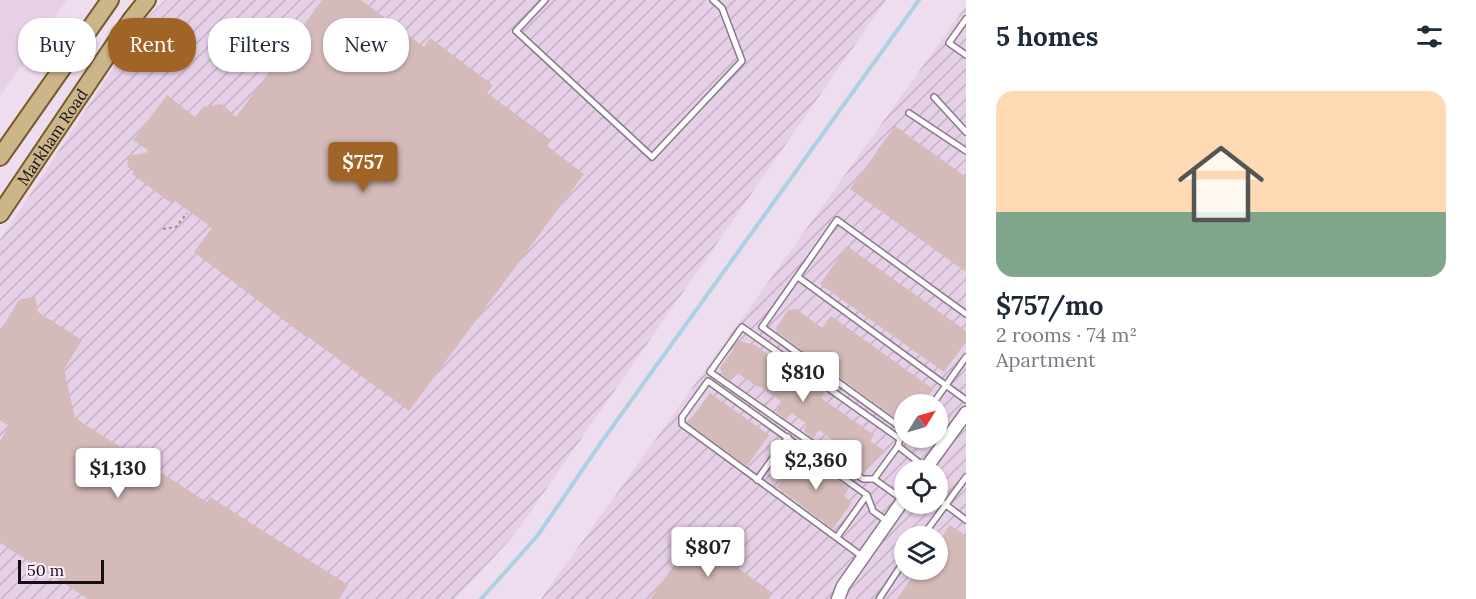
<!DOCTYPE html>
<html lang="en">
<head>
<meta charset="utf-8">
<style>
  :root { --surface:#fff; --page:#f2f2f3; --text:#1f2937; --muted:#747a83; --line:#e0e1e3; --accent:#a16427 }
  body { margin:0; font-family:Lora,serif; background:var(--page); color:var(--text); height:100vh; display:flex; flex-direction:column; font-size:22px; white-space:nowrap }
  * { box-sizing:border-box; margin:0 }
  p { font-size:20px; color:var(--muted) }
  .icon { flex:none; width:33px; height:33px; fill:none; stroke:currentColor; stroke-width:2; stroke-linecap:round; stroke-linejoin:round }
  .map { position:relative; flex:1; overflow:hidden }
  .side { display:flex; flex-direction:column; background:var(--surface); width:510px }
  .side>* { flex:none }
  .banner { position:absolute; left:18px; top:18px; width:570px; height:54px; display:flex; gap:12px }
  .needle { width:39px; rotate:53deg }
  .tools { position:absolute; left:894px; top:394px; display:grid; gap:12px }
  .tools a { display:grid; place-items:center; width:54px; height:54px; border-radius:50%; background:var(--surface); box-shadow:0 2px 4px #0004; font-size:30px }
  .scale { position:absolute; left:18px; bottom:15px; width:86px; box-sizing:border-box; padding-left:6px; border:3px solid #140f14; border-top:0; font-size:16px; line-height:21px; white-space:nowrap; color:#140f14; -webkit-text-stroke:4px #fbeafc; paint-order:stroke }
  .price { position:absolute; translate:-50% -51px; padding:0 14px; border-radius:6px; background:#fff; color:#222; font-size:20px; line-height:39px; filter:drop-shadow(0 2px 3px #0008) }
  .price::after { content:''; position:absolute; left:50%; top:36px; width:18px; height:14px; margin-left:-9px; background:inherit; clip-path:polygon(0 0,100% 0,50% 100%) }
  .price.active { background:var(--accent); color:#fff }
  ul { padding:0; list-style:none }
  li { display:grid; align-content:center; gap:12px; height:318px; padding:0 30px }
  li+li { border-top:2px solid var(--line) }
  li span { display:grid; place-items:center; height:186px; border-radius:18px; color:#555 }
  li>.icon { margin-inline-start:auto }
  span .icon { width:108px; height:108px; fill:#fffc; stroke-width:1 }
  li b { font-size:26px }
  h2 { display:flex; justify-content:space-between; align-items:center; height:72px; padding:0 30px; font-size:26px }
  .chip { padding:0 21px; border-radius:24px; background:var(--surface); box-shadow:0 2px 4px #0004; font-size:21px; line-height:54px }
  .chip.active { background:var(--accent); color:#fff }
  main { display:flex; flex:1; min-height:0 }
  .map>svg:first-child { display:block }
</style>
</head>
<body>
<main>
<div class="map">
<svg width="966" height="599" viewBox="0 0 966 599">
  <defs>
    <pattern id="industrial-furrows" width="10" height="10" patternUnits="userSpaceOnUse" patternTransform="scale(1.5)"><rect width="10" height="10" fill="#e6d0e7"/><path d="M-1 1l2-2M0 10L10 0M9 11l2-2" fill="none" stroke="#c4b1c5"/></pattern>
  </defs>
  <rect width="100%" height="100%" fill="#ede"/>
  <!-- built -->
  <path fill="#e6d0e7" d="M0,0H67L0,96Z"/>
  <!-- industrial -->
  <path fill="url(#industrial-furrows)" fill-rule="evenodd" d="M165,0H886L515,534L455,599H0V240L145,20Z
    M966,6V599H541ZM904,405H938V438H904ZM904,471H938V504H904ZM904,537H938V570H904Z"/>
  <g fill="none" stroke-linecap="round" stroke-linejoin="round">
    <!-- stream -->
    <path stroke="#aad2e2" stroke-width="4" d="M481,599L538,535L600,444L919,0"/>
  </g>
  <!-- building -->
  <path fill="#d4bbb9" d="M322,0H361L424,47L430,38L493,85L487,93L551,140L547,146L584,174L409,411L307,336L306,337L194,252L212,228L174,200L171,203L132,174L134,171L128,167L127,156L151,152L133,140L167,95L195,117L203,107L222,104L236,117Z
    M895,126L966,177V272L850,189Z
    M847,246L966,331V342L944,372L820,284Z
    M35,296L38,312L82,340L64,369L75,418L207,502L210,497L348,585L339,599H88L0,543V441L9,426L0,420V331L19,300Z
    M796,309L822,328L831,316L933,389L922,405H904V424L777,332L776,328L788,310Z
    M739,341L755,345L824,394L821,398L874,435L870,441L883,450L864,473L834,452L839,445L819,430L813,438L804,431L807,424L792,413L786,419L776,412L781,401L759,386L758,387L736,372L729,380L723,375L720,368Z
    M710,393L769,435L747,466L688,423Z
    M801,453L849,488L844,496L852,502L833,529L777,487Z
    M950,525L966,536V599H897L917,570H938V542Z
    M694,537L773,593L769,599H650Z"/>
  <g fill="none" stroke-linecap="round" stroke-linejoin="round">
    <defs>
      <path id="service" d="M545,0L516,31L652,157L742,61L722,8L713,0
        M966,19L949,43L966,55
        M934,97L966,132
        M909,113L966,151
        M798,277L966,400
        M932,405L966,357
        M904,430L762,327L837,220L966,314
        M874,479H863L710,372L742,327L900,439L898,446
        M757,480L788,437
        M902,499L874,479L898,446L926,468
        M938,499L966,520
        M837,537L867,495
        M922,537L966,477
        M863,557L682,424V417L708,381L867,495L873,511L888,522
        M879,599L904,561"/>
      <path id="tertiary" d="M924,471L966,413
        M838,599L843,586L904,499"/>
      <g id="primary">
        <path d="M0,157L110,0"/>
        <path id="s1" d="M0,214L131,20L147,0"/>
      </g>
    </defs>
    <!-- service casing -->
    <use href="#service" stroke="#897a8a" stroke-width="8"/>
    <!-- tertiary casing -->
    <use href="#tertiary" stroke="#897a8a" stroke-width="15"/>
    <!-- primary casing -->
    <use href="#primary" stroke="#765a2d" stroke-width="20"/>
    <!-- path -->
    <path stroke="#9b8f9b" stroke-width="2" stroke-dasharray="3 3" stroke-linecap="butt" d="M163,229L176,227L187,213"/>
    <!-- service -->
    <use href="#service" stroke="#fff" stroke-width="5"/>
    <!-- tertiary -->
    <use href="#tertiary" stroke="#fff" stroke-width="12"/>
    <!-- primary -->
    <use href="#primary" stroke="#ccb589" stroke-width="16"/>
  </g>
  <g text-anchor="middle" stroke-width="5" stroke-linejoin="round" paint-order="stroke">
    <!-- street labels -->
    <g font-size="16" fill="#140f14" stroke="#fbeafc">
      <text dy="6" stroke="none"><textPath href="#s1" startOffset="93">Markham Road</textPath></text>
    </g>
  </g>
</svg>
<div class="tools">
<a><svg class="needle" viewBox="-14 -14 28 28"><path d="M0-13l5 13h-10z" fill="#e53935"/><path d="M0 13l5-13h-10z" fill="#747a83"/></svg></a>
<a><svg class="icon" aria-label="locate" viewBox="0 0 24 24"><circle cx="12" cy="12" r="6"/><path d="M12 2v4M12 18v4M2 12h4M18 12h4"/></svg></a>
<a><svg class="icon" aria-label="layers" viewBox="0 0 24 24"><path d="M12 4l9 5-9 5-9-5zM3 14l9 5 9-5"/></svg></a>
</div>
<div class="scale">50 m</div>
<b class="price active" style="left:363px;top:193px">$757</b>
<b class="price" style="left:803px;top:403px">$810</b>
<b class="price" style="left:816px;top:491px">$2,360</b>
<b class="price" style="left:118px;top:499px">$1,130</b>
<b class="price" style="left:708px;top:578px">$807</b>
<div class="banner">
<a class="chip">Buy</a>
<a class="chip active">Rent</a>
<a class="chip">Filters</a>
<a class="chip">New</a>
</div>
</div>
<section class="side">
<h2>5 homes<svg class="icon" aria-label="filters" viewBox="0 0 24 24"><path d="M4 7h16M4 17h16"/><circle cx="9" cy="7" r="2"/><circle cx="15" cy="17" r="2"/></svg></h2>
<ul>
<li><span style="background:linear-gradient(#ffd9b3 65%,#7fa58c 0)"><svg class="icon" aria-label="home" viewBox="0 0 24 24"><path d="M3 11l9-7 9 7M6 9v11h12V9"/></svg></span><div><b>$757/mo</b><p>2 rooms · 74 m²</p><p>Apartment</p></div></li>
</ul>
</section>
</main>
</body>
</html>
